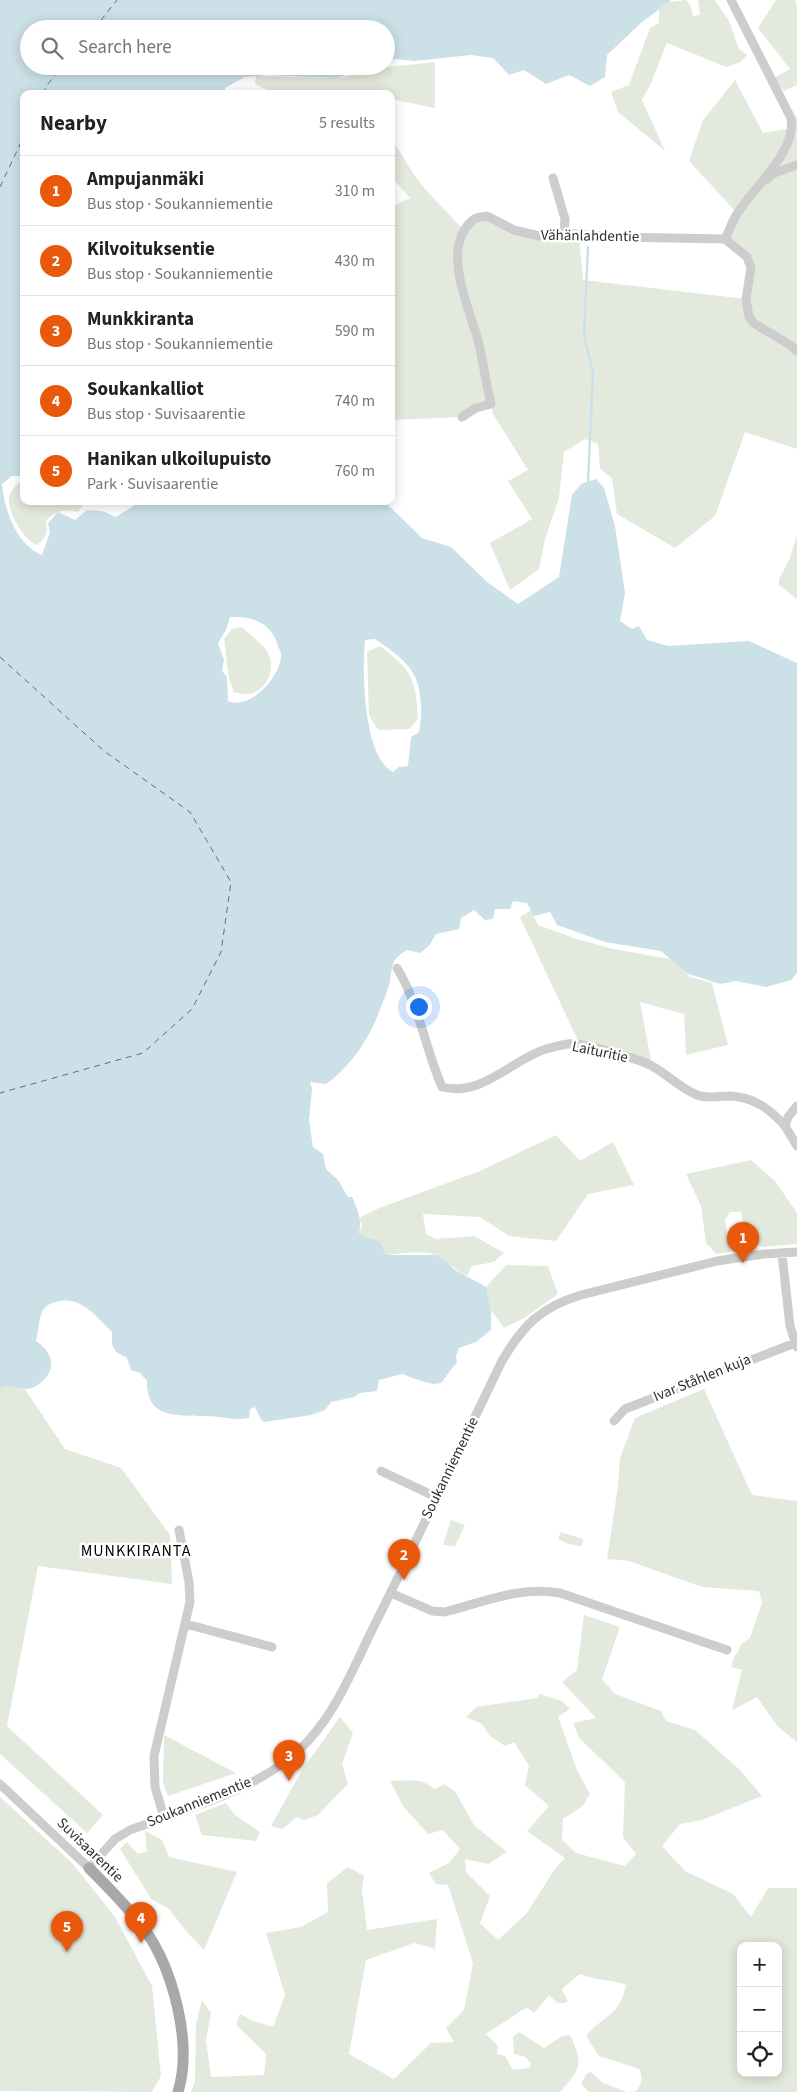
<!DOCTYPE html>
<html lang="en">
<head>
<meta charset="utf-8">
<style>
	:root { --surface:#fff; --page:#f2f2f2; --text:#222; --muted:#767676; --line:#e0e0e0; --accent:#ea580c }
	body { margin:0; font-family:"Source Sans 3",sans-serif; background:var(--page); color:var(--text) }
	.controls { position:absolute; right:15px; bottom:15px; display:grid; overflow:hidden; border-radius:10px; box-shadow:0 2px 12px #0003 }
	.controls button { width:45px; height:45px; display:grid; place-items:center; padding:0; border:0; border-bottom:1px solid var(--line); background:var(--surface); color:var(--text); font:25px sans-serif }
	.you { position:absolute; left:418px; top:1006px; width:18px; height:18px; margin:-12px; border:4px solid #fff; border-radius:50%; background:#1a73e8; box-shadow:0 0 0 8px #1a73e833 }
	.badge { display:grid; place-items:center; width:32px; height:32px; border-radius:50%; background:var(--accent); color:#fff; font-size:16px; font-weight:700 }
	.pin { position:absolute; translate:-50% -41px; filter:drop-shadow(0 1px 2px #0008) }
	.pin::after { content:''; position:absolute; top:26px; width:18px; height:15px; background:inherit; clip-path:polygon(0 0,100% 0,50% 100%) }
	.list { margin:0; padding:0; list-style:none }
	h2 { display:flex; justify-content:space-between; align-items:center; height:65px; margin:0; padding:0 20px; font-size:21px }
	h2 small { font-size:16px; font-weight:400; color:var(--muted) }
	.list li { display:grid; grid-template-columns:32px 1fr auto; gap:15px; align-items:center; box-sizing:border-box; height:70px; padding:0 20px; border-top:1px solid var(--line) }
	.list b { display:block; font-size:19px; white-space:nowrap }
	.list p { margin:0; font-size:16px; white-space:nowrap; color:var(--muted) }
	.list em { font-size:16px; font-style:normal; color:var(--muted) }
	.icon { flex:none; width:28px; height:28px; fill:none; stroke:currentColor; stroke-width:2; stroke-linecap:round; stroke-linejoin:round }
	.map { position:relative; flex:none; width:797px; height:2092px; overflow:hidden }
	.search { position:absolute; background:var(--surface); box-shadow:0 2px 12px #0003; left:20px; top:20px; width:375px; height:55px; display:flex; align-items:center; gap:12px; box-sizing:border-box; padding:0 18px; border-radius:28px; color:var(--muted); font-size:19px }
	.panel { position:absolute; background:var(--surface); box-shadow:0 2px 12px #0003; left:20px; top:90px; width:375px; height:415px; border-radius:10px }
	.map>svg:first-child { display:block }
</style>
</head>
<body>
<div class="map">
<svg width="797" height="2092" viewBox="0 0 797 2092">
	<rect width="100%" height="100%" fill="#fff"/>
	<path fill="#e4e9dd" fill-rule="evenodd" d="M686,0L691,7L693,16L700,15L698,0H715L729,21L739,49L747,55L741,62L726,67L667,43L651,83L642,100L665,151L618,112L611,92L629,85L650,28L659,23V9L668,2Z
		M776,0H795L797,4V85L784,91L774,78L790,69L758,28Z
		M435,62V108L391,99V94H276L255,84L256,76L338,78L388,67Z
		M735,80L763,133L792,128L797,115V449L745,432L715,516L675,548L617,514L612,478L600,469L598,444L585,439L564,452L559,498L545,539L539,569L510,590L490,543L532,519L508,481L528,470L493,414L491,405L462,417L391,420V221L395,219L392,207L410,198L391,177V139C403,154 410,171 422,185C435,201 451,215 464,231L473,219L487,216L514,230L579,235L583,280L746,299L751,268L725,239L737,213L689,161L703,120Z
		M24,481V501H81L82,506L78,512C63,509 56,510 46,521C48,532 46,539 37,545C24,541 7,511 9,498C10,491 15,487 20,482Z
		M797,535V599L779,585V579L790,558Z
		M242,627C249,634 264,645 268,653C276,669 267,690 250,694C245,695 239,693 234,692C226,676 227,656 224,638L232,629Z
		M380,646C412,670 416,679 418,719L409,729L378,730L369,715L367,652Z
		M531,910L538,925L577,939L613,949L670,959L690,977L712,983L728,1045L686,1055L684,1014L640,1002L652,1066L580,1045L520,917Z
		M556,1135L580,1161L613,1142L634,1185L588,1194L556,1241L509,1236L480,1217L423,1214L426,1234L436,1239L474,1236L504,1253L494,1262L472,1266L467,1276C456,1271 448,1261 438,1256C424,1249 401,1254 386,1255L371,1238L364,1237L359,1234L362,1225L359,1218L379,1208L480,1171Z
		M751,1160L775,1181L797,1213V1244L763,1247L746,1238L741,1212H730L725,1221L730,1252L716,1254L706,1243L701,1206L686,1174Z
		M506,1265L548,1266L558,1294L524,1318L504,1328L491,1310L486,1287Z
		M5,1386H16L25,1389L65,1449L121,1468L170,1535L172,1584L38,1566L7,1726L103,1815L87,1833L0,1754V1389Z
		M704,1389L752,1495L797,1501V1742L778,1727L757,1697L732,1710L742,1670L731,1667L734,1657L739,1650L740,1645L750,1638L762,1603L759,1591L702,1587L629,1561L607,1559L618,1486L620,1458L635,1418Z
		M451,1520L465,1525L455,1546L443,1545Z
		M561,1532L583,1539L582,1546L568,1544L558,1539Z
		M584,1615L620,1627L602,1679L615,1694L661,1711L666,1721L695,1730L740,1770L762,1796L702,1820L680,1824L662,1846L685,1871L733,1894L751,1917L768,1888H797V2092H629L636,2091C642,2083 643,2078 639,2069L599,2056L586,2036C605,2013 618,2019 626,1985C611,1979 596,1981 580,1974L564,1987L562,1990L568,2001L565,2003H557L549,1995L534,2013L528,2008L524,2009L486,2034L498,2046L497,2054L505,2056L513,2070L529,2068L531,2064L526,2057L514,2054L513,2037L519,2032L544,2048L562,2036L570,2035C584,2065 581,2068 560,2092H191L195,2081L196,2024L202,2000L211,2013L206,2040L211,2077L264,2075L266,2054L236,2025L240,2014L253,2021L273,2027L285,1995L266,1933L301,1927L328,1912L327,1883L348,1867L364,1876L362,1890L367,1930L437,1919L435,1949L414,1943L366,1960L349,2054L394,2079L431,2043L454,2042L446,2028L464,2010L473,1963L448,1885L436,1884L429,1873L449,1863L460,1849L443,1830L428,1834L403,1806L390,1781C410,1781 419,1777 435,1789L445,1784L456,1793L474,1825L507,1852L488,1864L465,1859L466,1872L490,1896L480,1923L498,1940L526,1914L555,1869L565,1858L527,1831L549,1806L525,1785L529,1766L514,1742L505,1746L490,1736L482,1724L466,1717L476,1707L537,1698L539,1694L562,1701L570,1709L558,1717L577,1770L590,1794L583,1806L563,1819L562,1840L576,1853L625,1866L636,1854L623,1837L625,1782L579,1738L573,1723L596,1718L562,1682L577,1670ZM741,1946H778V2073H741Z
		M340,1717L353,1733L342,1764L348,1784L318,1815L304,1820L297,1817L282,1829L271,1826L302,1770Z
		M164,1735L236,1773L168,1796L163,1783Z
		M0,1797L72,1863L115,1917L152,1986L161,2076L152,2092L0,2091Z
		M226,1803L235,1815L260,1832L256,1841L202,1835L195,1815Z
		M145,1831L162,1840L169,1857L237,1872L204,1950L187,1932L168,1908L152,1900L120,1849L127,1842L138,1854L147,1851Z
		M591,2072L603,2083L627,2092H589L581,2084L587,2073Z"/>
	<path fill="#cbe0e7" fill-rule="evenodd" d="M0,0H671L641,23L607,55L605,77L590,86L569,75L546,84L524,70L509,75L493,58L471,55L414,61L386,58V29H29V66H364L338,78L268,75L245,77L225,88V94H24V476H12L2,484C4,510 17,545 42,555L50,532L48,523L58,512L75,520L87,510L102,511L116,517L135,505V501H378L388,505L422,538L451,547L487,582L518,604L559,577L572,495L581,484L596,479L604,488L615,526L625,593L620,621L632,629L639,626L647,640L668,646L749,641L797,663V973L791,980L766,987L736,981L720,984L686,973L661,951L605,942L557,925L550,912L534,916L527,903L513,901L510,909H495L493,919L485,920L474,910L461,918L459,929L436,934L429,946L420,953L407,950C390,960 393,965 390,981C389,988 376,1021 372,1028C362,1049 345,1071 326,1084L310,1082L312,1089L309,1120L313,1147L323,1154L326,1169L338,1180L348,1197H352C358,1210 362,1221 359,1234L380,1242L386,1255H436L445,1260L455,1270L486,1287L491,1310V1330L476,1342L459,1348L456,1356L457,1362L441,1383L434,1384L421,1381L402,1374L379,1380L377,1391L360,1393L354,1397L331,1402L325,1410L311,1415L264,1422L260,1418L255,1407L250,1409L249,1418C234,1421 221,1416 206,1416C179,1415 146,1420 147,1381L140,1373L131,1370L127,1358L116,1352L112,1344V1332C98,1318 82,1297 60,1301C54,1302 47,1304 43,1310C38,1319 39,1331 36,1341C57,1355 56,1375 34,1387C22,1393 12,1381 0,1389ZM230,617C252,616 271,622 278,646C279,649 282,653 281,657C279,678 250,710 228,701L227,677L222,671L224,660L218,643L226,630ZM375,639C388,648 402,657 411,670C422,684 423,715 419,732L411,737L408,766L399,767L393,772C363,757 362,670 365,640Z"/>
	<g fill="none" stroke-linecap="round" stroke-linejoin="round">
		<path stroke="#cbe0e7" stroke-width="2.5" d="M588,247L584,336L593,372L588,482"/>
		<path stroke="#46778b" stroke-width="1" stroke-dasharray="6 5" stroke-linecap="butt" d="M94,29L117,0
			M43,94L47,85L63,66
			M0,187L24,136
			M0,657L104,751L190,812L231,882L221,952L192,1009L143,1053L0,1093"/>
		<path stroke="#cdcdcd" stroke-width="9" d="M553,178L565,219L564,233
			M766,180L774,173L797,165
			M725,239C729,231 732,222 737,214C753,187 797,152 791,118L731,0
			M462,417L476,408L491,404C486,383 483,361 478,340C469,308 440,247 473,220C476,217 483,217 487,216L514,230L539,236L564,233L616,237L725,239L747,257L751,268L746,299L749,317L755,324L792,346L797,351
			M397,968C419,1004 425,1048 442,1087C483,1097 511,1060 546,1049C553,1047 561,1045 568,1044C582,1042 639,1059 652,1066C668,1075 680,1088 697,1095C708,1099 719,1096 730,1096C754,1097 770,1109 785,1126
			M797,1106L788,1117L785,1126L797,1146
			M782,1254L790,1326L797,1347
			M614,1421L625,1409L795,1343
			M381,1471L436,1497
			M391,1593L432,1611L445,1612C484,1602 519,1586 560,1593L727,1650
			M186,1624L272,1647
			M0,1784L89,1868L115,1839L130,1830C185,1810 253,1791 297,1752C336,1717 354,1665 377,1620C420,1534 460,1447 502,1361C523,1325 541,1307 581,1295L717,1261L764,1254L797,1252
			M164,1817L155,1787L154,1756L190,1602L189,1582L179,1530"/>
		<path stroke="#a8a8a8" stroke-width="11" d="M89,1868C108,1887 127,1906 143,1927C173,1968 193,2043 178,2092"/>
	</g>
	<g text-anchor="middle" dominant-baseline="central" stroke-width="5" stroke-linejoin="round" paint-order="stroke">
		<g font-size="15" fill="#303030" stroke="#fff">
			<text transform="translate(590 236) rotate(1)">Vähänlahdentie</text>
			<text transform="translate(600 1052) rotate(12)">Laituritie</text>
			<text transform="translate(702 1378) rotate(-22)">Ivar Ståhlen kuja</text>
			<text transform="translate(450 1468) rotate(-64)">Soukanniementie</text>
			<text transform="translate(199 1802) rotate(-22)">Soukanniementie</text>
			<text transform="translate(90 1850) rotate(44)">Suvisaarentie</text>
		</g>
		<g font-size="16" letter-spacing="1" fill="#000" stroke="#fff">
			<text x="136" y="1551">MUNKKIRANTA</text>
		</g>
	</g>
</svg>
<div class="controls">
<button>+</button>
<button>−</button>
<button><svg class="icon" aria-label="locate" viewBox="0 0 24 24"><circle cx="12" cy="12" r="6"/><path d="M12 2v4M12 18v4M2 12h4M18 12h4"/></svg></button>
</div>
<div class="you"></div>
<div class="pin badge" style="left:743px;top:1263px">1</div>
<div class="pin badge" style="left:404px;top:1580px">2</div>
<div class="pin badge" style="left:289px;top:1781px">3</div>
<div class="pin badge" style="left:141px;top:1943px">4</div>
<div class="pin badge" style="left:67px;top:1952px">5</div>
<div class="search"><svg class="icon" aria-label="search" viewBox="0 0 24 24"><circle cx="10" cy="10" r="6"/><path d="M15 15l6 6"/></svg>Search here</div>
<section class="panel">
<h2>Nearby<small>5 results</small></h2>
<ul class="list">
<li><span class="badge">1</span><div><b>Ampujanmäki</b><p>Bus stop · Soukanniementie</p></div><em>310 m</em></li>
<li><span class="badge">2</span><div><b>Kilvoituksentie</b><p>Bus stop · Soukanniementie</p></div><em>430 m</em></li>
<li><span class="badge">3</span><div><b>Munkkiranta</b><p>Bus stop · Soukanniementie</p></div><em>590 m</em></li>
<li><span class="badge">4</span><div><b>Soukankalliot</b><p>Bus stop · Suvisaarentie</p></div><em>740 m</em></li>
<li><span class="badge">5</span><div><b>Hanikan ulkoilupuisto</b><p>Park · Suvisaarentie</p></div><em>760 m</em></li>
</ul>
</section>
</div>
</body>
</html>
